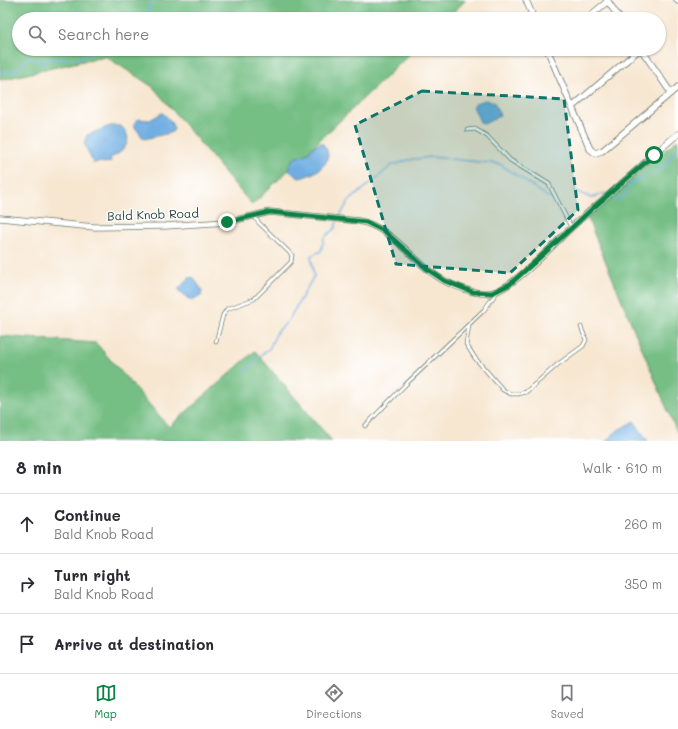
<!DOCTYPE html>
<html lang="en">
<head>
<meta charset="utf-8">
<style>
	:root { --surface:#fff; --page:#f2f2f3; --text:#2b2b33; --muted:#7c7c81; --line:#e1e1e2; --accent:#0b8043 }
	body { margin:0; font-family:Mali,sans-serif; background:var(--page); color:var(--text) }
	.stop { position:absolute; width:12px; height:12px; margin:-9px; border:3px solid #0b8043; border-radius:50%; background:#fff }
	.stop.end { background:#0b8043; border-color:#fff; box-shadow:0 1px 4px #0008 }
	.list { margin:0; padding:0; list-style:none }
	h2 { display:flex; justify-content:space-between; align-items:center; height:52px; margin:0; padding:0 16px; font-size:17px }
	h2 small { font-size:13px; font-weight:400; color:var(--muted) }
	.list li { display:grid; grid-template-columns:26px 1fr auto; gap:12px; align-items:center; box-sizing:border-box; height:60px; padding:0 16px; border-top:1px solid var(--line) }
	.list b { display:block; font-size:15px; white-space:nowrap }
	.list p { margin:0; font-size:13px; white-space:nowrap; color:var(--muted) }
	.list em { font-size:13px; font-style:normal; color:var(--muted) }
	.icon { flex:none; width:22px; height:22px; fill:none; stroke:currentColor; stroke-width:2; stroke-linecap:round; stroke-linejoin:round }
	.map { position:relative; flex:none; width:678px; height:441px; overflow:hidden }
	.search { position:absolute; background:var(--surface); box-shadow:0 1px 3px #0004; left:12px; right:12px; top:12px; height:44px; display:flex; align-items:center; gap:10px; box-sizing:border-box; padding:0 14px; border-radius:22px; color:var(--muted); font-size:15px }
	.sheet { height:232px; background:var(--surface) }
	nav { display:flex; justify-content:space-around; align-items:center; box-sizing:border-box; height:56px; border-top:1px solid var(--line); background:var(--surface); font-size:11px; color:var(--muted) }
	nav a { display:grid; justify-items:center; gap:2px }
	nav .on { color:var(--accent) }
	.map>svg:first-child { display:block }
</style>
</head>
<body>
<div class="map">
<svg width="678" height="441" viewBox="0 0 678 441">
	<rect width="100%" height="100%" fill="#fff"/>
	<filter id="ink" filterUnits="userSpaceOnUse"><feTurbulence type="fractalNoise" baseFrequency=".025" numOctaves="2"/><feDisplacementMap in="SourceGraphic" scale="8" xChannelSelector="R" yChannelSelector="G"/><feConvolveMatrix kernelMatrix="1 2 1 2 8 2 1 2 1" color-interpolation-filters="sRGB"/></filter>
	<filter id="wash" filterUnits="userSpaceOnUse"><feTurbulence type="fractalNoise" baseFrequency=".012" numOctaves="4" result="noise"/><feDisplacementMap in="SourceGraphic" scale="16" xChannelSelector="R" yChannelSelector="G"/><feGaussianBlur stdDeviation="0.9" result="paint"/><feColorMatrix in="noise" values="0 0 0 0 0 0 0 0 0 0 0 0 0 0 0 0 0 1.4 0 .05"/><feComposite in="paint" operator="in"/></filter>
	<g filter="url(#wash)">
		<rect width="100%" height="100%" fill="#f7e7d1"/>
		<path fill="#75be84" stroke="#4a7e5c" d="M0,0H466L446,19H19V49H415L252,205L153,87L105,56L0,80Z
			M678,139V435L587,217Z
			M0,336L96,343L169,427L255,351L332,441H0Z"/>
		<path fill="#6faee2" stroke="#47768b" d="M485,100L494,102L500,116L484,124L480,122L473,106L476,103Z
			M162,113C168,116 173,124 174,130L170,133L144,139L134,126V123L138,119L150,120Z
			M110,126H121C135,139 125,152 110,158L111,162C104,164 99,161 93,163L84,143L87,135Z
			M322,143C339,161 315,175 299,178L288,170L293,159L306,154L316,145Z
			M193,277L202,290L201,296L191,301L179,291V288L189,278Z
			M634,421L648,441H606L618,430Z"/>
		<g fill="none" stroke-linecap="round" stroke-linejoin="round">
			<path stroke="#6faee2" stroke-width="1.5" d="M139,19L143,16L149,17L150,15L148,11L149,6L155,0
				M0,71C17,73 18,71 27,58L42,63C58,53 63,62 79,58C85,57 91,52 96,49
				M574,190L591,198L605,193
				M611,197L621,200L631,184L664,167L678,146
				M339,218L348,202L391,166L408,160L431,157L500,164L548,197L553,198
				M245,372L253,366L257,358L269,349L277,332L288,321L314,276L311,256L321,251L324,238L335,228L337,222"/>
		</g>
	</g>
	<g filter="url(#ink)">
		<g fill="none" stroke-linecap="round" stroke-linejoin="round">
			<defs>
				<path id="service" d="M467,130L475,129L487,136L510,160L549,184L571,227
					M469,325L466,344L475,358L503,390L511,394H518L526,392L557,365L583,346L586,340L581,327
					M216,342L223,315L227,309L254,299L291,262L292,255L259,223L256,219V214
					M365,426L406,384L484,310L497,292"/>
				<path id="minor" d="M526,0L534,19
					M607,0L620,19
					M677,0L678,1
					M586,19L608,1
					M547,49L590,149L595,153L602,151L678,87
					M641,49L671,93
					M572,107L640,49
					M0,218L94,227L165,226L227,222L270,212L359,221C398,229 417,271 453,285C466,290 484,297 497,291C520,281 552,246 571,228C587,213 604,199 621,184C640,168 658,150 678,134"/>
			</defs>
			<use href="#service" stroke="#6b786b" stroke-width="4.5"/>
			<use href="#minor" stroke="#6b786b" stroke-width="7"/>
			<use href="#service" stroke="#fff" stroke-width="3"/>
			<use href="#minor" stroke="#fff" stroke-width="5.5"/>
		</g>
	</g>
	<g fill="none" stroke-linecap="round" stroke-linejoin="round" filter="url(#ink)">
		<path stroke="#0b8043" stroke-width="5" d="M227,222L270,212L366,222L384,231L427,269L445,281L473,292L492,293L510,284L537,260L593,208L654,155"/>
	</g>
	<path fill="#0f766e" fill-opacity="0.2" stroke="#0f766e" stroke-width="3" stroke-dasharray="8 5" stroke-linejoin="round" d="M422,91L564,99L578,210L510,273L396,264L355,125Z"/>
	<g text-anchor="middle" dominant-baseline="central" stroke-width="3" stroke-linejoin="round" paint-order="stroke">
		<g font-size="12" fill="#1f3d34" stroke="#fff">
			<text transform="translate(153 214) rotate(-2)">Bald Knob Road</text>
		</g>
	</g>
</svg>
<div class="stop" style="left:654px;top:155px"></div>
<div class="stop end" style="left:227px;top:222px"></div>
<div class="search"><svg class="icon" aria-label="search" viewBox="0 0 24 24"><circle cx="10" cy="10" r="6"/><path d="M15 15l6 6"/></svg>Search here</div>
</div>
<section class="sheet">
<h2>8 min<small>Walk · 610 m</small></h2>
<ul class="list">
<li><svg class="icon" aria-label="ahead" viewBox="0 0 24 24"><path d="M12 20V5M6 11l6-6 6 6"/></svg><div><b>Continue</b><p>Bald Knob Road</p></div><em>260 m</em></li>
<li><svg class="icon" aria-label="right" viewBox="0 0 24 24"><path d="M7 20v-9h11M14 6l5 5-5 5"/></svg><div><b>Turn right</b><p>Bald Knob Road</p></div><em>350 m</em></li>
<li><svg class="icon" aria-label="arrive" viewBox="0 0 24 24"><path d="M6 21V4h12l-3 4 3 4H6"/></svg><div><b>Arrive at destination</b></div></li>
</ul>
</section>
<nav>
<a class="on"><svg class="icon" aria-label="map" viewBox="0 0 24 24"><path d="M3 6l6-2 6 2 6-2v14l-6 2-6-2-6 2zM9 4v14M15 6v14"/></svg>Map</a>
<a><svg class="icon" aria-label="directions" viewBox="0 0 24 24"><path d="M12 3l9 9-9 9-9-9zM9 14v-3h6M13 9l2 2-2 2"/></svg>Directions</a>
<a><svg class="icon" aria-label="saved" viewBox="0 0 24 24"><path d="M7 4h10v16l-5-4-5 4z"/></svg>Saved</a>
</nav>
</body>
</html>
